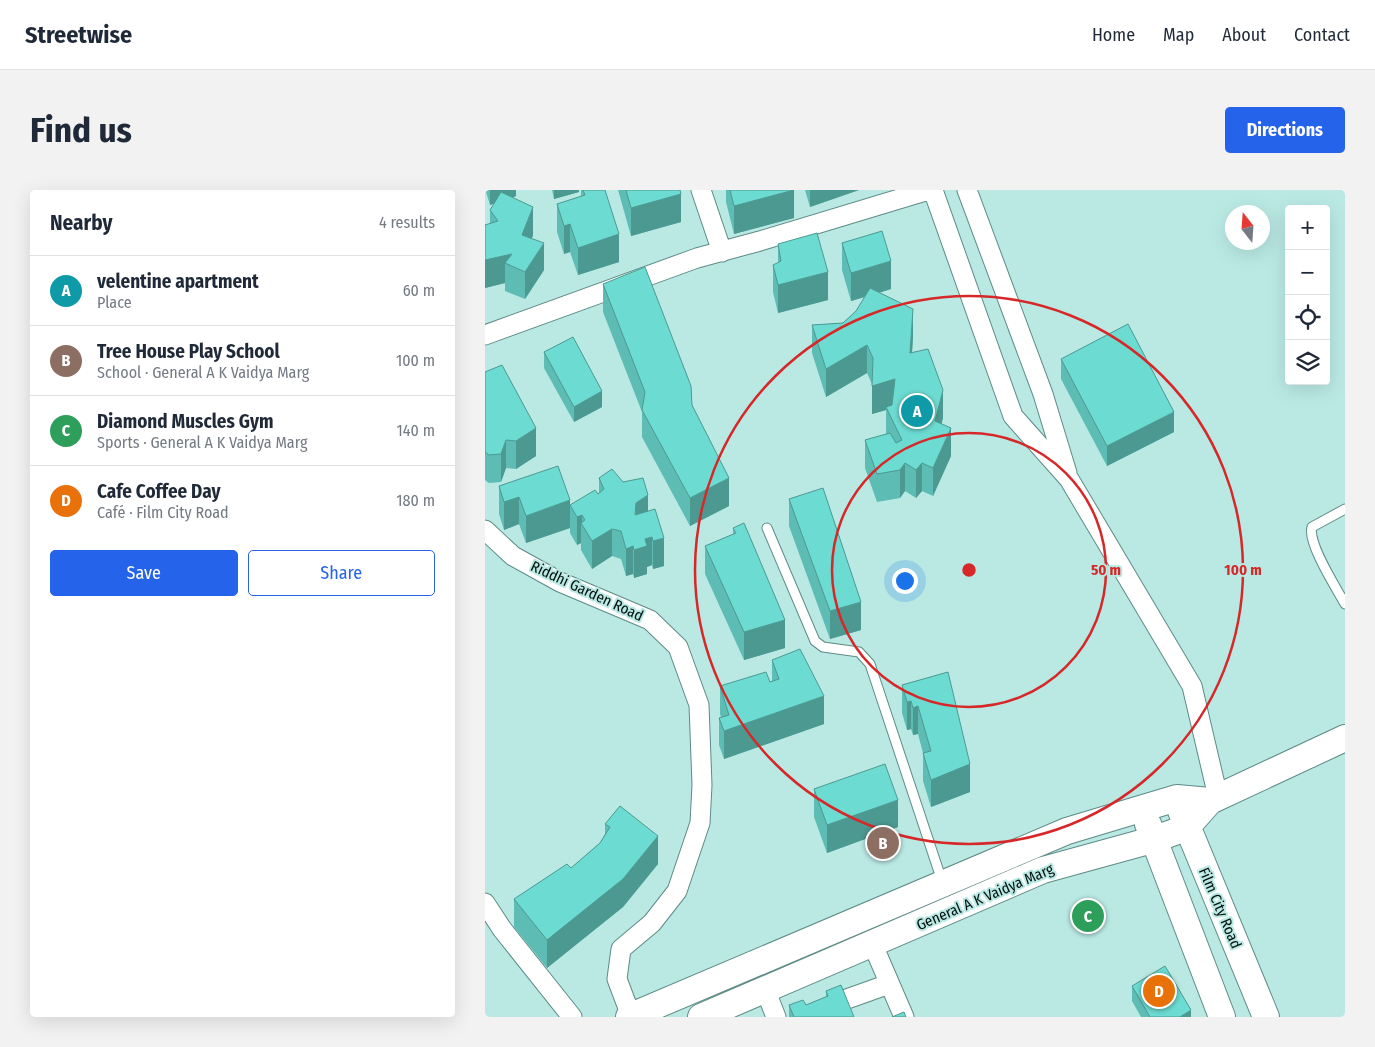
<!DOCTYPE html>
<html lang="en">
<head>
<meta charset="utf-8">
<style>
	:root { --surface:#fff; --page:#f2f2f3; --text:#1f2937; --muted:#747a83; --line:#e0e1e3; --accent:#2563eb }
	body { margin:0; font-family:"Fira Sans Condensed",sans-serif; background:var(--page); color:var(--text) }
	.controls { position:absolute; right:15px; top:15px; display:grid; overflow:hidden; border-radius:5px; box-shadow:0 5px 20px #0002 }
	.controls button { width:45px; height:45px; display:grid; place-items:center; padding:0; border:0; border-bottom:1px solid var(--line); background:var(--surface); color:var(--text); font:25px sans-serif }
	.compass { position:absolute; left:740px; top:15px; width:45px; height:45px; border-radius:50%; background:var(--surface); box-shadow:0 5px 20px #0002; rotate:343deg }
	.you { position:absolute; left:419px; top:390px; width:18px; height:18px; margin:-12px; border:4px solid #fff; border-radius:50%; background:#1a73e8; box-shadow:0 0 0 8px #1a73e833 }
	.badge { display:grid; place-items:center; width:32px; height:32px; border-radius:50%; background:var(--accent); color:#fff; font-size:16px; font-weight:700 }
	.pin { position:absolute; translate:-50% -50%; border:2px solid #fff; box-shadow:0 1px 5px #0006 }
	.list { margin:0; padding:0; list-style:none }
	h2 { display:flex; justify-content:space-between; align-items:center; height:65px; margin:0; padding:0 20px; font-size:21px }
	h2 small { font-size:16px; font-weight:400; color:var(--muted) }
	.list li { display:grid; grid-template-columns:32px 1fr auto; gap:15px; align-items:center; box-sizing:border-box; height:70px; padding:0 20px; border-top:1px solid var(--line) }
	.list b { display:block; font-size:19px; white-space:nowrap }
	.list p { margin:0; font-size:16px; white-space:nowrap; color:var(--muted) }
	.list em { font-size:16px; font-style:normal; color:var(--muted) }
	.actions { display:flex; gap:10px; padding:15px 20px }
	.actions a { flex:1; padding:11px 0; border:1px solid var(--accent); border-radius:5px; text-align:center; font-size:18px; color:var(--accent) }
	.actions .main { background:var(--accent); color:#fff }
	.icon { flex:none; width:28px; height:28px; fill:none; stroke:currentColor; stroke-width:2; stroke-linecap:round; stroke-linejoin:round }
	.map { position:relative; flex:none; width:860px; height:827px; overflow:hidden; border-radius:5px }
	header { display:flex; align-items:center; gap:30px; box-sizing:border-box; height:70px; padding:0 25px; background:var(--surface); border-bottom:1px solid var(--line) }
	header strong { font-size:24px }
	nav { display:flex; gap:28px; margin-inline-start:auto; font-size:18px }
	.intro { display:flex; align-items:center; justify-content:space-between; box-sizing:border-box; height:120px; padding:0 30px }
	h1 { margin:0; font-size:35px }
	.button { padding:12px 22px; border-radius:5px; background:var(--accent); color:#fff; font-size:18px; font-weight:700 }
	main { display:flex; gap:30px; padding:0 30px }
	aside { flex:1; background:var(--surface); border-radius:5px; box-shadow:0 5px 20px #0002 }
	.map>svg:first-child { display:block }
</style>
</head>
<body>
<header>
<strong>Streetwise</strong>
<nav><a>Home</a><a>Map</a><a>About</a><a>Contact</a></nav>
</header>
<div class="intro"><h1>Find us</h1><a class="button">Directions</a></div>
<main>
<aside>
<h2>Nearby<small>4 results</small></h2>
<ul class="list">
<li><span class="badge" style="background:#0f9aa8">A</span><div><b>velentine apartment</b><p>Place</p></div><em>60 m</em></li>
<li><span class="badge" style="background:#8d6e63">B</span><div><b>Tree House Play School</b><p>School · General A K Vaidya Marg</p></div><em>100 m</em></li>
<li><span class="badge" style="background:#2e9e5b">C</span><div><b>Diamond Muscles Gym</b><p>Sports · General A K Vaidya Marg</p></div><em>140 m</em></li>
<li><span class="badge" style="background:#e8710a">D</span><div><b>Cafe Coffee Day</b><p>Café · Film City Road</p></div><em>180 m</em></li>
</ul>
<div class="actions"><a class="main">Save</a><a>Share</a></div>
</aside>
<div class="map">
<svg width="860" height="827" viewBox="0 0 860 827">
	<rect width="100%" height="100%" fill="#bae9e4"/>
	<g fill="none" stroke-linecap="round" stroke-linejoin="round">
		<defs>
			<path id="lane" d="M860,319L827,337C822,353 852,399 860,414
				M282,338L330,451L338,457L374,462L385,474L457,691"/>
			<path id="street" d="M216,0L237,62
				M448,0L528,226L584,289L707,496L733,607
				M482,0L558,204L582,283
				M0,145L212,68L275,51L444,0
				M0,340L28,366L75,392L165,430L193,457L214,515L217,595L215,633L192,701L167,733L136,759L132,789L146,826
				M0,713L17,739L87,827
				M388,755L419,827
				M280,799L291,827
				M359,810L404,794"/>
			<path id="secondary" d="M696,621L781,827
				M663,634L737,827
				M144,827L582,641L692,608L725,611
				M216,827L558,680L667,650L701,638L725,611L860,548"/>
		</defs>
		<use href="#lane" stroke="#5e8b86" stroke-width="11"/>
		<use href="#street" stroke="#5e8b86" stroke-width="21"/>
		<use href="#secondary" stroke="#5e8b86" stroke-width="28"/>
		<use href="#lane" stroke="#fff" stroke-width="9"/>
		<use href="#street" stroke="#fff" stroke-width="19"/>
		<use href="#secondary" stroke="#fff" stroke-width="26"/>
	</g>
	<path fill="#5dbcb4" d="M0,0H31V6L27,8L48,45L47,48L59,80L40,109L20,101V93L0,98V35L5,34V20L10,13L5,15L1,2L0,3Z
		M67,0H94V2L69,9Z
		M96,0H120L134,72L93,85L85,62L79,64L72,42V14L96,6Z
		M133,0H195L196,32L146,46Z
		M241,0H309V28L249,44L241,12Z
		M320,0H374L325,17Z
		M357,53L406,99L394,103L428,147L427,163L458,228L456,234L466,266L448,306L437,301L431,308L420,301L415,308L392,312L380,278V250L401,244V220L387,224V194L382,183L341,207L327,163V135L358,133L371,121L380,107L366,111L357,80Z
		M293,54L343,110L293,123L288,102V75L293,73Z
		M118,94L207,215L244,316L205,336L157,247V222L118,122Z
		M59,162L117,217L89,232L59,178Z
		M576,169L689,242L622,276L576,189Z
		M0,182L51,266L31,279L21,278L16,292L4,293L0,290Z
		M114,288L138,292L163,321L179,376L168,379L167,375L162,377V384L149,388L148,384L141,386L136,369L127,366L107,379L96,360V353L92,355L85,343V338L41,353L34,334L19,340L14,324V296L85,315L114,304Z
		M304,309L376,440L345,449L304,336Z
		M248,338L300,458L259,470L220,384V356L248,344Z
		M287,470L339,534L239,569L234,555V528L236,527L235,524V496L287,491Z
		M463,482L485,602L446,617L438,591V563L433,544L428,545L426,539L422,540L417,523V495Z
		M329,599L413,637L342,663L329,627Z
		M135,616L173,674L138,717L62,778L29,737V709L86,678L115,653L120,644V634Z
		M647,796L706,827H656L647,811Z
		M341,801L369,827H304V815H321L341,807Z"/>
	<path fill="#4c9992" d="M5,0H31V6L5,15Z
		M69,0H94V2L69,9Z
		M309,0V28L249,44V16Z
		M325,0H374L325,17Z
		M196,4V32L146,46V18Z
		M48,17V45L37,73V45Z
		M85,34V62L79,64V36Z
		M134,44V72L93,85V58Z
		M59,53V80L40,109V82Z
		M27,64L20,73V93L0,98V70Z
		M406,71V99L366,111V83Z
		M343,82V110L293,123V95Z
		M428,119V147L425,191V163Z
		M382,155V183L341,207V179Z
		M410,189V217H401V220L387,224V196Z
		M458,200V228L450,259V231Z
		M117,201V217L89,232V217Z
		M689,222V242L622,276V256Z
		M51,238V266L31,279V251Z
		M466,238V266L448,306V278Z
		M21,250V278L16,292V264Z
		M420,273V301L415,308V280Z
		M437,273V301L431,308V280Z
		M244,288V316L205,336V308Z
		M163,305V332L151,340V313Z
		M34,307V334L19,340V312Z
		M85,310V338L41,353V326Z
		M97,325V334L96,333V353L92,355V327Z
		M127,339V366L107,379V351Z
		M167,347V375L162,377V384L149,388V360L160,349Z
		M179,348V376L168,379V351Z
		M148,356V384L141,386V359Z
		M376,412V440L345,449V421Z
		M300,430V458L259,470V442Z
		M339,506V534L239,569V541Z
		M426,511V539L422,540V512Z
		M433,516V544L428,545V518Z
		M485,574V602L446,617V590Z
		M413,610V637L342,663V635Z
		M173,646V674L138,717L62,778V750Z
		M706,820V827H695Z"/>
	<path fill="#6cdbd1" stroke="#4c9992" d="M98,0H120L134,44L93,58L85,34L79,36L72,14L100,5Z
		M141,0H195L196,4L146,18Z
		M245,0H309L249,16Z
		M16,2L48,17L37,45L59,53L40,82L20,73L27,64L0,70V35L13,31L5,20Z
		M397,41L406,71L366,83L357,53Z
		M332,43L343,82L293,95L288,75L296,71L293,54Z
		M160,77L206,196L207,215L244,288L205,308L157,220L160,202L118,94Z
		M385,98L428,119L425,163L443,159L458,200L450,231L466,238L448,278L437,273L431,280L420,273L415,280L392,284L380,250L405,243L411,253L417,250L401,217L407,215L410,189L387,196L388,168L382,155L341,179L327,135L358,133L371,121Z
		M643,134L689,222L622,256L576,169Z
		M88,147L117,201L89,217L59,162Z
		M17,175L51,238L31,251L21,250L16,264L4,265L0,262V182Z
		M73,276L85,310L41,326L34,307L19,312L14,296Z
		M127,279L138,292L158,288L163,305L151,313L150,325L170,319L179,348L168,351L167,347L160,349L162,356L149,360L148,356L141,359L136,341L127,339L107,351L96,333L100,330L97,325L92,327L85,315L110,300L113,304L119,299L114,288Z
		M338,298L376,412L345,421L304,309Z
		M259,333L300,430L259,442L220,356L251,343L248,338Z
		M315,459L339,506L239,541L234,528L244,525L235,496L281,482L285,492L294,489L287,470Z
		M463,482L485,574L446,590L438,563L446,561L433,516L428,518L426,511L422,512L417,495Z
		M400,574L413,610L342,635L329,599Z
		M135,616L173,646L138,689L62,750L29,709L82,674L86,678L115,653L125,637L120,634Z
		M680,776L706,820L695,827H665L647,796Z
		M356,795L369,827H309L304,815L318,810L321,815L343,806L341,801Z
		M419,822L421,827H407Z"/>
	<g fill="none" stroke="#d62828" stroke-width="2.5">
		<circle cx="484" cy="380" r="137"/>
		<circle cx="484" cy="380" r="274"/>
	</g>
	<g text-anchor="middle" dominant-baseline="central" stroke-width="4" stroke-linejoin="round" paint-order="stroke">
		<g font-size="15" fill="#010f0d" stroke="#bae9e4">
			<text transform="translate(102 401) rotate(25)">Riddhi Garden Road</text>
			<text transform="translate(500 707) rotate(-23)">General A K Vaidya Marg</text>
			<text transform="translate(735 718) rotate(67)">Film City Road</text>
		</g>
	</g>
	<circle cx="484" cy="380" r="8" fill="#d62828" stroke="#bae9e4" stroke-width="2.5"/>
	<g font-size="15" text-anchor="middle" font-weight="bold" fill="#d62828" stroke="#bae9e4" stroke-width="4" stroke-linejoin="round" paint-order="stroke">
		<text x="621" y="385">50 m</text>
		<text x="758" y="385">100 m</text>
	</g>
</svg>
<div class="controls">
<button>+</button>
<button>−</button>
<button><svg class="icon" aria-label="locate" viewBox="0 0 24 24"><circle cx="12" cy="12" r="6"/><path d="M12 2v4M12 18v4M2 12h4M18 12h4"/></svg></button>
<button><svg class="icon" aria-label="layers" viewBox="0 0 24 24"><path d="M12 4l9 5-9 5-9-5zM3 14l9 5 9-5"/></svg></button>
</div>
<svg class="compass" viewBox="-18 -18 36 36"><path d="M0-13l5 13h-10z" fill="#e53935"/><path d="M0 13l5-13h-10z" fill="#747a83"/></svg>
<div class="you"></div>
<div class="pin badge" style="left:432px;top:221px;background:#0f9aa8">A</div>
<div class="pin badge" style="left:398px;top:653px;background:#8d6e63">B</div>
<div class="pin badge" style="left:603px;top:726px;background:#2e9e5b">C</div>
<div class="pin badge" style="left:674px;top:801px;background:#e8710a">D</div>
</div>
</main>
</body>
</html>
